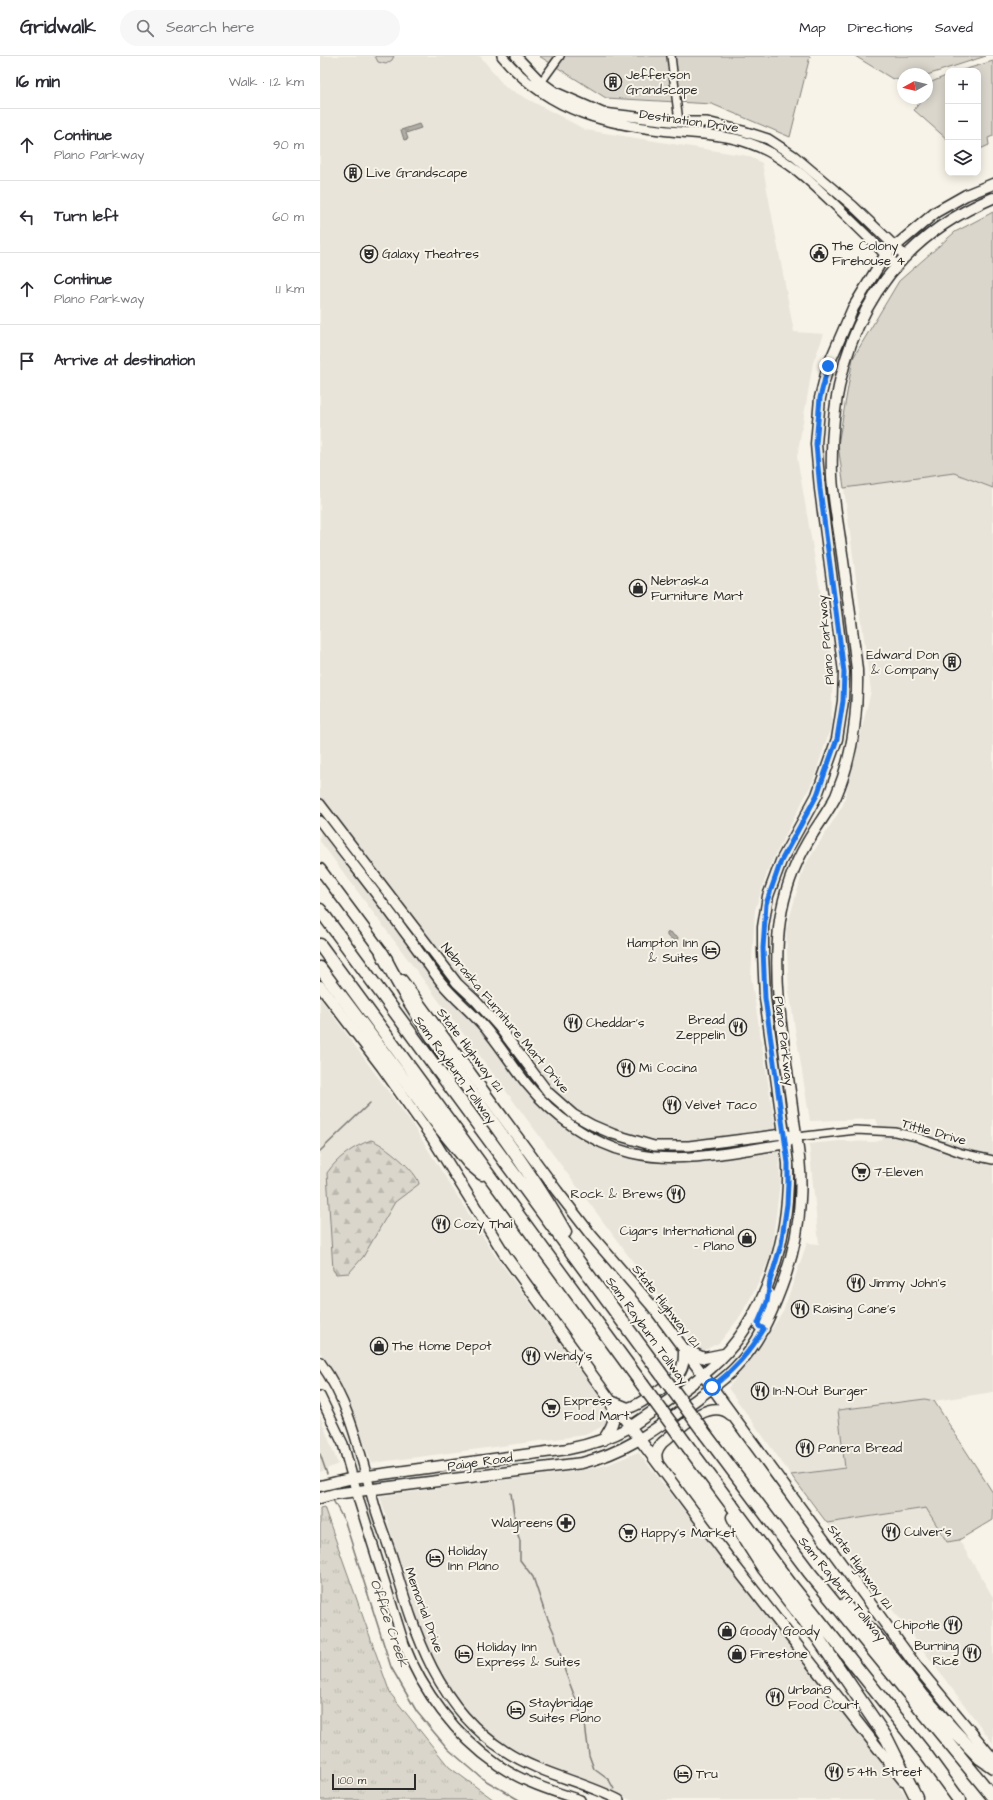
<!DOCTYPE html>
<html lang="en">
<head>
<meta charset="utf-8">
<style>
	:root { --surface:#fff; --page:#f7f7f7; --text:#2b2b33; --muted:#7c7c81; --line:#e1e1e2 }
	body { margin:0; font-family:"Architects Daughter",sans-serif; background:var(--page); color:var(--text) }
	.controls { position:absolute; right:12px; top:12px; display:grid; overflow:hidden; border-radius:8px; box-shadow:0 2px 10px #0003 }
	.controls button { width:36px; height:36px; display:grid; place-items:center; padding:0; border:0; border-bottom:1px solid var(--line); background:var(--surface); color:var(--text); font:20px sans-serif }
	.compass { position:absolute; left:577px; top:12px; width:36px; height:36px; border-radius:50%; background:var(--surface); box-shadow:0 2px 10px #0003; rotate:262deg }
	.scale { position:absolute; left:12px; bottom:10px; width:84px; box-sizing:border-box; padding-left:4px; border:2px solid #2b2b2b; border-top:0; font-size:11px; line-height:14px; white-space:nowrap; color:#2b2b2b; -webkit-text-stroke:3px #f7f3e8; paint-order:stroke }
	.stop { position:absolute; width:12px; height:12px; margin:-9px; border:3px solid #1a73e8; border-radius:50%; background:#fff }
	.stop.end { background:#1a73e8; border-color:#fff; box-shadow:0 1px 4px #0008 }
	.list { margin:0; padding:0; list-style:none }
	h2 { display:flex; justify-content:space-between; align-items:center; height:52px; margin:0; padding:0 16px; font-size:17px }
	h2 small { font-size:13px; font-weight:400; color:var(--muted) }
	.list li { display:grid; grid-template-columns:26px 1fr auto; gap:12px; align-items:center; box-sizing:border-box; height:72px; padding:0 16px; border-top:1px solid var(--line) }
	.list b { display:block; font-size:15px; white-space:nowrap }
	.list p { margin:0; font-size:13px; white-space:nowrap; color:var(--muted) }
	.list em { font-size:13px; font-style:normal; color:var(--muted) }
	.icon { flex:none; width:22px; height:22px; fill:none; stroke:currentColor; stroke-width:2; stroke-linecap:round; stroke-linejoin:round }
	.map { position:relative; flex:none; width:673px; height:1744px; overflow:hidden }
	header { display:flex; align-items:center; gap:24px; box-sizing:border-box; height:56px; padding:0 20px; background:var(--surface); border-bottom:1px solid var(--line) }
	header strong { font-size:19px }
	nav { display:flex; gap:22px; margin-inline-start:auto; font-size:14px }
	.search { width:280px; height:36px; background:var(--page); display:flex; align-items:center; gap:10px; box-sizing:border-box; padding:0 14px; border-radius:22px; color:var(--muted); font-size:15px }
	main { display:flex }
	aside { flex:1; background:var(--surface) }
	.map>svg:first-child { display:block }
</style>
</head>
<body>
<header>
<strong>Gridwalk</strong>
<div class="search"><svg class="icon" aria-label="search" viewBox="0 0 24 24"><circle cx="10" cy="10" r="6"/><path d="M15 15l6 6"/></svg>Search here</div>
<nav><a>Map</a><a>Directions</a><a>Saved</a></nav>
</header>
<main>
<aside>
<h2>16 min<small>Walk · 1.2 km</small></h2>
<ul class="list">
<li><svg class="icon" aria-label="ahead" viewBox="0 0 24 24"><path d="M12 20V5M6 11l6-6 6 6"/></svg><div><b>Continue</b><p>Plano Parkway</p></div><em>90 m</em></li>
<li><svg class="icon" aria-label="left" viewBox="0 0 24 24"><path d="M17 20v-9H6M10 6l-5 5 5 5"/></svg><div><b>Turn left</b></div><em>60 m</em></li>
<li><svg class="icon" aria-label="ahead" viewBox="0 0 24 24"><path d="M12 20V5M6 11l6-6 6 6"/></svg><div><b>Continue</b><p>Plano Parkway</p></div><em>1.1 km</em></li>
<li><svg class="icon" aria-label="arrive" viewBox="0 0 24 24"><path d="M6 21V4h12l-3 4 3 4H6"/></svg><div><b>Arrive at destination</b></div></li>
</ul>
</aside>
<div class="map">
<svg width="673" height="1744" viewBox="0 0 673 1744">
	<defs>
		<pattern id="forest-firs" width="22" height="20" patternUnits="userSpaceOnUse"><rect width="22" height="20" fill="#dad6cc"/><path d="M5 1l3.5 6h-7zM16 11l3.5 6h-7z" fill="#bbb8af"/></pattern>
		<pattern id="park-tufts" width="24" height="20" patternUnits="userSpaceOnUse"><rect width="24" height="20" fill="#dad6cc"/><path d="M3 7l-1-3M5 7V3M7 7l1-3M15 17l-1-3M17 17v-4M19 17l1-3" fill="none" stroke="#bbb8af"/></pattern>
		<pattern id="water-ripples" width="26" height="14" patternUnits="userSpaceOnUse"><rect width="26" height="14" fill="#afaca4"/><path d="M2 4q2-2 4 0t4 0M15 11q2-2 4 0t4 0" fill="none" stroke="#8f8c86"/></pattern>
	</defs>
	<rect width="100%" height="100%" fill="#f7f3e8"/>
	<filter id="ink" filterUnits="userSpaceOnUse"><feTurbulence type="fractalNoise" baseFrequency=".025" numOctaves="2"/><feDisplacementMap in="SourceGraphic" scale="8" xChannelSelector="R" yChannelSelector="G"/><feConvolveMatrix kernelMatrix="1 2 1 2 8 2 1 2 1" color-interpolation-filters="sRGB"/></filter>
	<g filter="url(#ink)">
		<path fill="#e8e4da" d="M0,0H160L185,31L266,74L428,100L442,107L474,276L504,278L493,307L477,401L513,608L511,670L493,725L449,811L435,854L431,921L459,1095L460,1126L451,1199L435,1234L419,1262L399,1287L380,1296L0,785Z
			M634,417L673,432V1336L614,1345L605,1343L518,1354L525,1412L471,1419L408,1332L444,1286L464,1253L487,1187L499,1188L489,1088L520,1085L554,1086L563,1084L556,1063L490,1065L469,935L466,874L484,811L523,749L551,635L524,432Z
			M0,942L90,1065L174,1198L289,1353L285,1369L265,1379L52,1407L24,1335L0,1296Z
			M0,1360L18,1408L0,1416Z
			M318,1396L562,1706L589,1744H311L211,1704L168,1677L141,1648L121,1619L103,1582L60,1440L257,1415L287,1409Z
			M607,1452L627,1486L639,1484L673,1541V1687L507,1467Z"/>
		<path fill="#dad6cc" stroke="#82807c" d="M55,0H74L72,4L66,8L58,6Z
			M219,0H490L470,81L392,48L286,42Z
			M535,0H666L607,19V18H583V25L571,22Z
			M673,5V80L668,82L669,89L658,94V15H640Z
			M628,19V84L594,54L601,45L599,42H607V28Z
			M673,156V432L634,417L524,432L518,389L533,302L579,225L635,176Z
			M605,1343L614,1345L673,1437L672,1464L639,1484L627,1486L606,1452L507,1467L471,1419L525,1412L518,1354Z"/>
		<path fill="url(#forest-firs)" stroke="#82807c" d="M51,1084C63,1087 98,1116 99,1128L75,1146L43,1201L29,1217L16,1218L13,1214L7,1117C18,1101 33,1091 51,1084Z"/>
		<path fill="url(#park-tufts)" stroke="#82807c" d="M4,1451L70,1637L129,1711L174,1744H0V1452Z"/>
		<path fill="url(#water-ripples)" stroke="#7a7874" d="M99,68L101,72L86,77L88,83L84,84L81,74Z
			M351,876L354,880L358,881L357,886L347,880V877Z"/>
		<g fill="none" stroke-linecap="round" stroke-linejoin="round">
			<path stroke="#7a7874" stroke-width="1.5" d="M0,1095L50,1047
				M0,1398L7,1418
				M191,1437L196,1473L200,1485V1504L213,1521L224,1554L235,1579L245,1615L265,1668L269,1699L274,1713L289,1724L294,1733
				M13,1444L25,1466L71,1611L97,1656L128,1693L163,1723L199,1744"/>
			<defs>
				<path id="minor" d="M351,0L359,66
					M219,29L240,0
					M477,1081L536,1074L575,1076L597,1081L641,1097L673,1104"/>
				<path id="tertiary" d="M182,0C229,57 290,70 360,76C383,78 406,79 429,87C462,98 489,124 514,148C535,168 556,189 577,210
					M196,0L221,26L235,36L283,57L359,66H387L423,75L448,83L474,100L533,150L585,200
					M0,748L137,927L155,944L179,971L228,1036L254,1059L272,1069L293,1078L334,1090H369L463,1078L477,1081
					M0,765C27,801 56,837 83,874C96,891 108,909 121,926C136,945 156,959 170,978C183,994 194,1012 207,1028C233,1060 270,1087 311,1097C362,1109 414,1095 465,1088L470,1085
					M0,1306C30,1347 40,1397 53,1444C58,1464 67,1484 73,1504C95,1577 116,1651 185,1695C220,1718 262,1725 299,1744
					M0,1340L23,1388L40,1448L84,1588C102,1635 136,1680 178,1709C203,1726 232,1735 260,1744"/>
				<path id="secondary" d="M0,813L67,903
					M82,924L237,1135L271,1179L332,1250L364,1293L597,1611L673,1703
					M0,930L62,1011L113,1083L185,1199L291,1345L407,1500L583,1724
					M444,1273L439,1270L438,1267L447,1246L449,1237
					M366,1294L384,1302L404,1298
					M291,1345L308,1352C318,1350 353,1326 359,1317C364,1310 364,1302 364,1293
					M283,1384C291,1372 297,1363 292,1349
					M338,1408C335,1399 336,1394 342,1387C359,1373 390,1340 411,1359
					M0,1430L33,1422L248,1393C270,1389 290,1382 310,1371C337,1352 366,1334 391,1312C448,1262 470,1180 468,1107L445,942L443,896V871L448,840L461,805L497,739L517,683L523,645L524,616L500,433L496,388L500,342L508,310L533,252L566,198L616,156L646,139L673,128
					M0,1442L14,1438L262,1407C310,1395 338,1371 377,1343C390,1333 405,1323 416,1311C438,1288 450,1261 461,1232C472,1203 479,1174 480,1143C482,1117 478,1091 474,1065C466,1002 451,927 460,864C464,837 473,811 487,787C496,771 508,756 516,740C533,700 538,657 537,614C532,570 526,527 520,483C517,462 513,441 512,420C508,297 554,192 673,142"/>
				<path id="motorway" d="M0,854L339,1315
					M0,889L322,1328
					M62,897C113,998 191,1079 245,1176
					M0,912L121,1073L149,1107L162,1118
					M386,1379L489,1516L673,1741
					M369,1392L471,1529L604,1696L639,1744
					M413,1461L421,1477L444,1513L498,1582L567,1683L596,1741
					M524,1549L555,1579L603,1640L635,1676L660,1702L673,1711"/>
			</defs>
			<use href="#minor" stroke="#2b2b2b" stroke-width="10"/>
			<use href="#tertiary" stroke="#2b2b2b" stroke-width="12"/>
			<use href="#secondary" stroke="#2b2b2b" stroke-width="13"/>
			<use href="#motorway" stroke="#2b2b2b" stroke-width="15"/>
			<use href="#minor" stroke="#f7f3e8" stroke-width="7"/>
			<use href="#tertiary" stroke="#f7f3e8" stroke-width="9"/>
			<use href="#secondary" stroke="#f7f3e8" stroke-width="10"/>
			<use href="#motorway" stroke="#f7f3e8" stroke-width="12"/>
			<defs>
				<path id="motorway-bridge" d="M339,1315L386,1379
					M322,1328L369,1392"/>
			</defs>
			<use href="#motorway-bridge" stroke="#2b2b2b" stroke-width="15" stroke-linecap="butt"/>
			<use href="#motorway-bridge" stroke="#f7f3e8" stroke-width="12"/>
		</g>
	</g>
	<g fill="none" stroke-linecap="round" stroke-linejoin="round" filter="url(#ink)">
		<path stroke="#1a73e8" stroke-width="5" d="M392,1331C414,1314 430,1296 444,1273L439,1270L438,1267L447,1246L450,1225L461,1189L467,1148L468,1127V1107L445,942L443,892L446,848L461,805L497,739L517,683L523,645L524,616L500,433L496,388L500,342L508,310"/>
	</g>
	<defs>
		<symbol id="building-ring" viewBox="-11 -11 22 22"><circle r="9.5" fill="#f7f3e8" stroke="#2b2b2b" stroke-width="1.5"/><path d="M-4-6H4V6H1V3H-1V6H-4ZM-2.5-4.3h1.7v1.8h-1.7ZM.8-4.3h1.7v1.8H.8ZM-2.5-1h1.7V.8h-1.7ZM.8-1h1.7V.8H.8Z" fill="#2b2b2b"/></symbol>
		<symbol id="civic-ring" viewBox="-11 -11 22 22"><circle r="9.5" fill="#f7f3e8" stroke="#2b2b2b" stroke-width="1.5"/><path d="M-.6-6.5H3V-4.5H.6V-3L4-1V1h2V6H-6V1h2V-1L-.6-3ZM-1.2 2.5V6h2.4V2.5Z" fill="#2b2b2b"/></symbol>
		<symbol id="theatre-ring" viewBox="-11 -11 22 22"><circle r="9.5" fill="#f7f3e8" stroke="#2b2b2b" stroke-width="1.5"/><path d="M-5-5.5Q0-4 5-5.5V0Q5 5 0 6Q-5 5-5 0ZM-3.3-2.5H-1v1.5H-3.3ZM1-2.5H3.3v1.5H1ZM-2.8 1Q0 5.5 2.8 1Z" fill="#2b2b2b"/></symbol>
		<symbol id="shop-ring" viewBox="-11 -11 22 22"><circle r="9.5" fill="#f7f3e8" stroke="#2b2b2b" stroke-width="1.5"/><path d="M-5-2.5h2.3a2.7 3.5 0 0 1 5.4 0H5L5.5 6h-11ZM-1.5-2.5h3a1.5 2.3 0 0 0-3 0Z" fill="#2b2b2b"/></symbol>
		<symbol id="hotel-ring" viewBox="-11 -11 22 22"><circle r="9.5" fill="#f7f3e8" stroke="#2b2b2b" stroke-width="1.5"/><path d="M-6-4.5h1.5V1H6V5H4.5V3h-9V5H-6ZM-4 0a1.8 1.8 0 1 1 3.6 0ZM.5 0V-2.5h3Q6-2.5 6 0Z" fill="#2b2b2b"/></symbol>
		<symbol id="restaurant-ring" viewBox="-11 -11 22 22"><circle r="9.5" fill="#f7f3e8" stroke="#2b2b2b" stroke-width="1.5"/><path d="M-5-6h1v4h1v-4h1v4h1v-4h1v5L-1.5 .5V6h-2V.5L-5-1ZM5-6V6H3V1.5H1.5Q1.5-4 5-6Z" fill="#2b2b2b"/></symbol>
		<symbol id="supermarket-ring" viewBox="-11 -11 22 22"><circle r="9.5" fill="#f7f3e8" stroke="#2b2b2b" stroke-width="1.5"/><path d="M-6-5.5h2.5l.6 2H6L4.5 2H-2.5L-4.4-4H-6ZM-1.5 3.2a1.3 1.3 0 1 0 .1 0ZM3 3.2a1.3 1.3 0 1 0 .1 0Z" fill="#2b2b2b"/></symbol>
		<symbol id="pharmacy-ring" viewBox="-11 -11 22 22"><circle r="9.5" fill="#f7f3e8" stroke="#2b2b2b" stroke-width="1.5"/><path d="M-2-6h4v4h4v4h-4v4h-4v-4h-4v-4h4Z" fill="#2b2b2b"/></symbol>
	</defs>
	<g fill-rule="evenodd">
		<use href="#building-ring" x="283" y="16" width="20" height="20"/>
		<use href="#building-ring" x="23" y="107" width="20" height="20"/>
		<use href="#civic-ring" x="489" y="187" width="20" height="20"/>
		<use href="#theatre-ring" x="39" y="188" width="20" height="20"/>
		<use href="#shop-ring" x="308" y="522" width="20" height="20"/>
		<use href="#building-ring" x="622" y="596" width="20" height="20"/>
		<use href="#hotel-ring" x="381" y="884" width="20" height="20"/>
		<use href="#restaurant-ring" x="243" y="957" width="20" height="20"/>
		<use href="#restaurant-ring" x="408" y="961" width="20" height="20"/>
		<use href="#restaurant-ring" x="296" y="1002" width="20" height="20"/>
		<use href="#restaurant-ring" x="342" y="1039" width="20" height="20"/>
		<use href="#supermarket-ring" x="531" y="1106" width="20" height="20"/>
		<use href="#restaurant-ring" x="346" y="1128" width="20" height="20"/>
		<use href="#restaurant-ring" x="111" y="1158" width="20" height="20"/>
		<use href="#shop-ring" x="417" y="1172" width="20" height="20"/>
		<use href="#restaurant-ring" x="526" y="1217" width="20" height="20"/>
		<use href="#restaurant-ring" x="470" y="1243" width="20" height="20"/>
		<use href="#shop-ring" x="49" y="1280" width="20" height="20"/>
		<use href="#restaurant-ring" x="201" y="1290" width="20" height="20"/>
		<use href="#restaurant-ring" x="430" y="1325" width="20" height="20"/>
		<use href="#supermarket-ring" x="221" y="1342" width="20" height="20"/>
		<use href="#restaurant-ring" x="475" y="1382" width="20" height="20"/>
		<use href="#pharmacy-ring" x="236" y="1457" width="20" height="20"/>
		<use href="#restaurant-ring" x="561" y="1466" width="20" height="20"/>
		<use href="#supermarket-ring" x="298" y="1467" width="20" height="20"/>
		<use href="#hotel-ring" x="105" y="1492" width="20" height="20"/>
		<use href="#restaurant-ring" x="623" y="1559" width="20" height="20"/>
		<use href="#shop-ring" x="397" y="1565" width="20" height="20"/>
		<use href="#restaurant-ring" x="642" y="1587" width="20" height="20"/>
		<use href="#hotel-ring" x="134" y="1588" width="20" height="20"/>
		<use href="#shop-ring" x="407" y="1588" width="20" height="20"/>
		<use href="#restaurant-ring" x="445" y="1631" width="20" height="20"/>
		<use href="#hotel-ring" x="186" y="1644" width="20" height="20"/>
		<use href="#restaurant-ring" x="504" y="1706" width="20" height="20"/>
		<use href="#hotel-ring" x="353" y="1708" width="20" height="20"/>
	</g>
	<g text-anchor="middle" dominant-baseline="central" stroke-width="4" stroke-linejoin="round" paint-order="stroke">
		<g font-size="13" fill="#2b2b2b" stroke="#f7f3e8" text-anchor="start">
			<text x="306" y="19">Jefferson<tspan x="306" dy="15">Grandscape</tspan></text>
			<text x="46" y="117">Live Grandscape</text>
			<text x="512" y="190">The Colony<tspan x="512" dy="15">Firehouse 4</tspan></text>
			<text x="62" y="198">Galaxy Theatres</text>
			<text x="331" y="525">Nebraska<tspan x="331" dy="15">Furniture Mart</tspan></text>
			<text x="619" y="599" text-anchor="end">Edward Don<tspan x="619" dy="15">&amp; Company</tspan></text>
			<text x="378" y="887" text-anchor="end">Hampton Inn<tspan x="378" dy="15">&amp; Suites</tspan></text>
			<text x="405" y="964" text-anchor="end">Bread<tspan x="405" dy="15">Zeppelin</tspan></text>
			<text x="266" y="967">Cheddar's</text>
			<text x="319" y="1012">Mi Cocina</text>
			<text x="365" y="1049">Velvet Taco</text>
			<text x="554" y="1116">7-Eleven</text>
			<text x="343" y="1138" text-anchor="end">Rock &amp; Brews</text>
			<text x="134" y="1168">Cozy Thai</text>
			<text x="414" y="1175" text-anchor="end">Cigars International<tspan x="414" dy="15">- Plano</tspan></text>
			<text x="549" y="1227">Jimmy John's</text>
			<text x="493" y="1253">Raising Cane's</text>
			<text x="72" y="1290">The Home Depot</text>
			<text x="224" y="1300">Wendy's</text>
			<text x="453" y="1335">In-N-Out Burger</text>
			<text x="244" y="1345">Express<tspan x="244" dy="15">Food Mart</tspan></text>
			<text x="498" y="1392">Panera Bread</text>
			<text x="233" y="1467" text-anchor="end">Walgreens</text>
			<text x="584" y="1476">Culver's</text>
			<text x="321" y="1477">Happy's Market</text>
			<text x="128" y="1495">Holiday<tspan x="128" dy="15">Inn Plano</tspan></text>
			<text x="620" y="1569" text-anchor="end">Chipotle</text>
			<text x="420" y="1575">Goody Goody</text>
			<text x="639" y="1590" text-anchor="end">Burning<tspan x="639" dy="15">Rice</tspan></text>
			<text x="157" y="1591">Holiday Inn<tspan x="157" dy="15">Express &amp; Suites</tspan></text>
			<text x="430" y="1598">Firestone</text>
			<text x="468" y="1634">Urban8<tspan x="468" dy="15">Food Court</tspan></text>
			<text x="209" y="1647">Staybridge<tspan x="209" dy="15">Suites Plano</tspan></text>
			<text x="527" y="1716">54th Street</text>
			<text x="376" y="1718">Tru</text>
		</g>
		<g font-size="13" fill="#2b2b2b" stroke="#f7f3e8">
			<text transform="translate(369 65) rotate(8)">Destination Drive</text>
			<text transform="translate(506 584) rotate(-95)">Plano Parkway</text>
			<text transform="translate(185 962) rotate(50)">Nebraska Furniture Mart Drive</text>
			<text transform="translate(464 985) rotate(83)">Plano Parkway</text>
			<text transform="translate(150 994) rotate(53)">State Highway 121</text>
			<text transform="translate(135 1014) rotate(54)">Sam Rayburn Tollway</text>
			<text transform="translate(614 1076) rotate(16)">Tittle Drive</text>
			<text transform="translate(346 1250) rotate(52)">State Highway 121</text>
			<text transform="translate(327 1275) rotate(54)">Sam Rayburn Tollway</text>
			<text transform="translate(160 1406) rotate(-8)">Paige Road</text>
			<text transform="translate(540 1511) rotate(54)">State Highway 121</text>
			<text transform="translate(522 1533) rotate(51)">Sam Rayburn Tollway</text>
			<text transform="translate(104 1554) rotate(70)">Memorial Drive</text>
		</g>
		<g font-size="14" font-style="italic" fill="#53524f" stroke="#f7f3e8">
			<text transform="translate(69 1567) rotate(71)">Office Creek</text>
		</g>
	</g>
</svg>
<div class="controls">
<button>+</button>
<button>−</button>
<button><svg class="icon" aria-label="layers" viewBox="0 0 24 24"><path d="M12 4l9 5-9 5-9-5zM3 14l9 5 9-5"/></svg></button>
</div>
<svg class="compass" viewBox="-18 -18 36 36"><path d="M0-13l5 13h-10z" fill="#e53935"/><path d="M0 13l5-13h-10z" fill="#7c7c81"/></svg>
<div class="scale">100 m</div>
<div class="stop" style="left:392px;top:1331px"></div>
<div class="stop end" style="left:508px;top:310px"></div>
</div>
</main>
</body>
</html>
